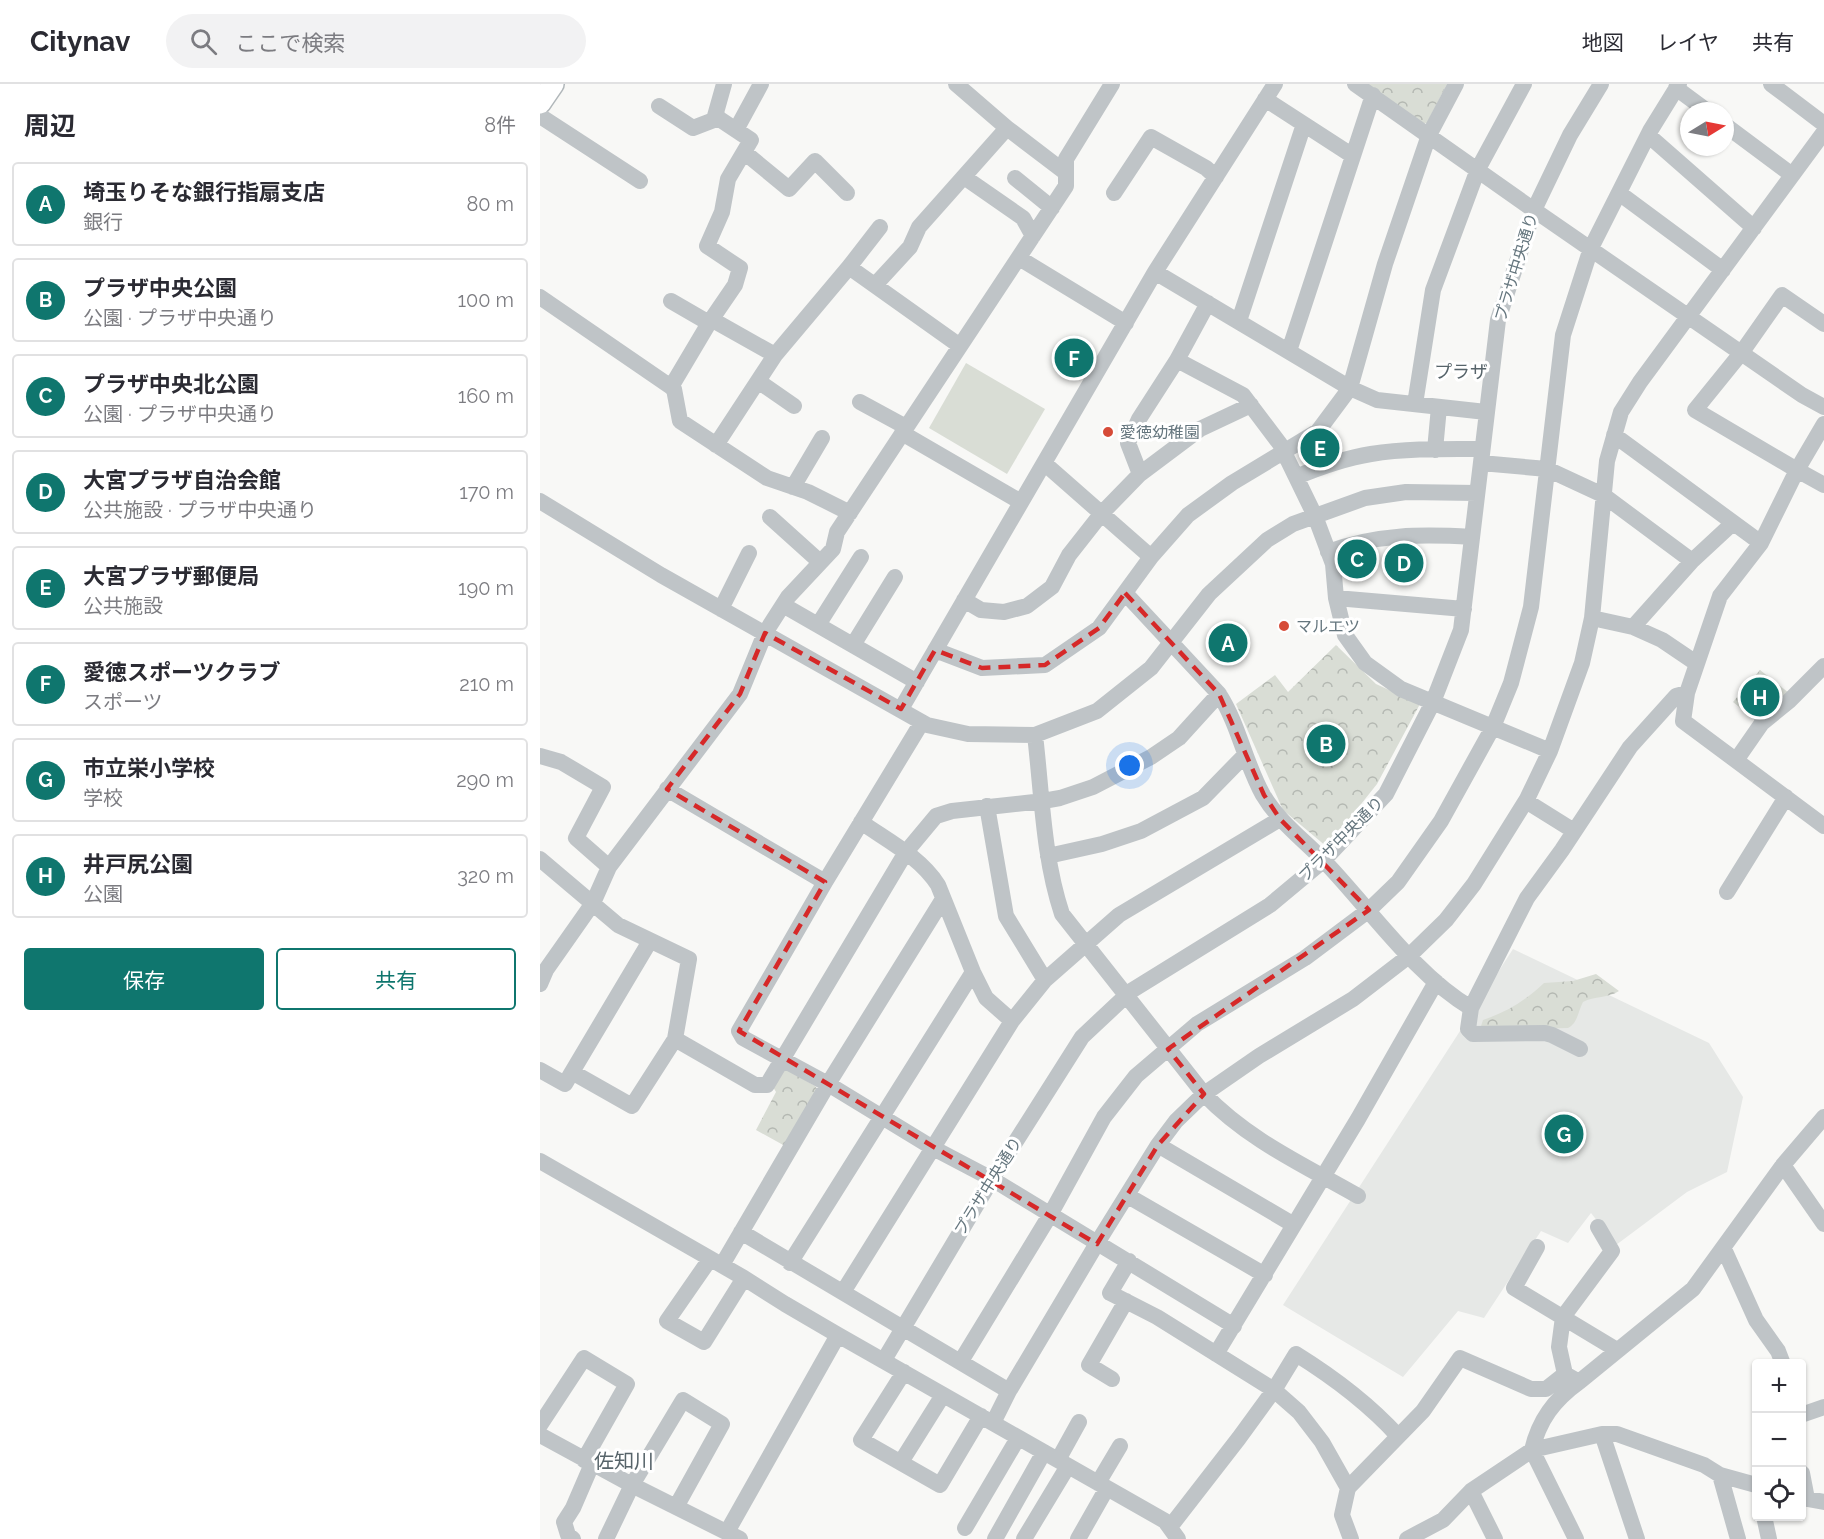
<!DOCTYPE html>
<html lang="ja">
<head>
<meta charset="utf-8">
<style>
	:root { --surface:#fff; --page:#f2f2f3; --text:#2b2b33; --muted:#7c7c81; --line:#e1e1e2; --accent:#0f766e }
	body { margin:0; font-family:Raleway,"Noto Sans JP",sans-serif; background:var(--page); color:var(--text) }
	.controls { position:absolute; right:18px; bottom:18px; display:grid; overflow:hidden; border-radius:6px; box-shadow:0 2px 4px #0004 }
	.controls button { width:54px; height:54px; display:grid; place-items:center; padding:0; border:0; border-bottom:2px solid var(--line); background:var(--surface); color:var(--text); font:30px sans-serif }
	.compass { position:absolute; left:1140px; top:18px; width:54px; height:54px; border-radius:50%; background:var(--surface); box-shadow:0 2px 4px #0004; rotate:80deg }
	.you { position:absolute; left:590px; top:682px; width:21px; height:21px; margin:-15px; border:4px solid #fff; border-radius:50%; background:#1a73e8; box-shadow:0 0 0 9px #1a73e833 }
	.badge { display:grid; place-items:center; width:39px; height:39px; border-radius:50%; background:var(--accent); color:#fff; font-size:20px; font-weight:700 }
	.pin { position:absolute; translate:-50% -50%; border:3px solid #fff; box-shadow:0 2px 6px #0006 }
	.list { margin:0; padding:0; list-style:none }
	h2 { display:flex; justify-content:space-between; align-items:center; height:78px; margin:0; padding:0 24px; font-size:26px }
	h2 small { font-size:20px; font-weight:400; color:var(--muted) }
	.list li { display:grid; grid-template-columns:39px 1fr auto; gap:18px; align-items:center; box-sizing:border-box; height:84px; margin:0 12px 12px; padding:0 12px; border:2px solid var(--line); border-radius:6px }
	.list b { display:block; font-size:22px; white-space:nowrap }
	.list p { margin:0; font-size:20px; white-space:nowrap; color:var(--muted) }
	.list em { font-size:20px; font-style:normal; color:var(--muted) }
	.actions { display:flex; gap:12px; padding:18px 24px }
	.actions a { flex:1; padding:14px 0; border:2px solid var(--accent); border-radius:6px; text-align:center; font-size:21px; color:var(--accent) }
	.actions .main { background:var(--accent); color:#fff }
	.icon { flex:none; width:33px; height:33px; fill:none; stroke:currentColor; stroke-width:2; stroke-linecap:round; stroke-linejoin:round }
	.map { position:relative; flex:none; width:1284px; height:1455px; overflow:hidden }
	header { display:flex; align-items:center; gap:36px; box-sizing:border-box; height:84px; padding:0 30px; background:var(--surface); border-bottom:2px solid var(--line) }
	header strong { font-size:28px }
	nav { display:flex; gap:33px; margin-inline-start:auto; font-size:21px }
	.search { width:420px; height:54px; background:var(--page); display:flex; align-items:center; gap:15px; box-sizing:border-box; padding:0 21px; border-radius:33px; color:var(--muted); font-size:22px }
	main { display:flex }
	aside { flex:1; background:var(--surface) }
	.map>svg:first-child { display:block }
</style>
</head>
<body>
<header>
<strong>Citynav</strong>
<div class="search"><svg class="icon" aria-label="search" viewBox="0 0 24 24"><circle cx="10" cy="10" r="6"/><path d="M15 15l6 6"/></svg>ここで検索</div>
<nav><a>地図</a><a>レイヤ</a><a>共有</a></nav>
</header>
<main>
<aside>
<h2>周辺<small>8件</small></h2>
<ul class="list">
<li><span class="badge">A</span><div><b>埼玉りそな銀行指扇支店</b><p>銀行</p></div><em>80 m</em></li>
<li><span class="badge">B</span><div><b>プラザ中央公園</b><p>公園 · プラザ中央通り</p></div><em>100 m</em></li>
<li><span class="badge">C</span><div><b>プラザ中央北公園</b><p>公園 · プラザ中央通り</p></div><em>160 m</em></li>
<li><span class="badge">D</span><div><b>大宮プラザ自治会館</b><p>公共施設 · プラザ中央通り</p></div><em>170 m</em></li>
<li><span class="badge">E</span><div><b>大宮プラザ郵便局</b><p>公共施設</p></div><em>190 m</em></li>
<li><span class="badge">F</span><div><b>愛徳スポーツクラブ</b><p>スポーツ</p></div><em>210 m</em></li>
<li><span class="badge">G</span><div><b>市立栄小学校</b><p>学校</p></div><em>290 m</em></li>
<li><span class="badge">H</span><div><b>井戸尻公園</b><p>公園</p></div><em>320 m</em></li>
</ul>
<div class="actions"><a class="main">保存</a><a>共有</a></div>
</aside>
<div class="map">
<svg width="1284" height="1455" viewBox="0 0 1284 1455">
	<defs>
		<pattern id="forest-crowns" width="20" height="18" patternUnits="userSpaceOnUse" patternTransform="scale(1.5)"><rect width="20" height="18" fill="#d9ddd5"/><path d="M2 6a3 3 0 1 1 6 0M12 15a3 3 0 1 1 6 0" fill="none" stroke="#b4b8b2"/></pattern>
	</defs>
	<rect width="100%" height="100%" fill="#f8f8f6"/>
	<path fill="#e6e8e6" d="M973,865L1169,959L1203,1013L1187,1088L1147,1108L1076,1161L1051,1129L1028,1159L1001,1147L944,1234L918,1227L863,1293L743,1221Z"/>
	<path fill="url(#forest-crowns)" d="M822,0H907L887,39L881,40Z
		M836,463L834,487L799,485L798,479L802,471Z
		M796,561L836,600L880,620L837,700L787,763L743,726L696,620L735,591L748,608Z
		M1220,586L1249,609L1215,636L1193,618Z
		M1056,890L1079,907C1069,914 1054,912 1043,918C1038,927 1038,939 1028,944L987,945L941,942L943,936C967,928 986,916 1004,899L1033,897Z
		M248,986L275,1002L278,1006L245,1062L216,1046L236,1008L233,1003L242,987Z"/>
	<path fill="#d9ddd5" d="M426,279L505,325L467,390L389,344Z"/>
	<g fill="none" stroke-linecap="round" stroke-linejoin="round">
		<defs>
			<path id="major" d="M0,19L13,0"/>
		</defs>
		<use href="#major" stroke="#b1b7ba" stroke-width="24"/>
		<path stroke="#bfc4c7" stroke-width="16" d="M416,0L467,44L526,89
			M815,0L994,126L1262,311L1284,323
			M1231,0L1284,40
			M1136,4L1167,27
			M725,15L813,72
			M119,22L153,44L179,34
			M0,32L100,97
			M1185,41L1252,91
			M196,46L221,0
			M1108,51L1214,144
			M204,68L249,105L275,77L307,109
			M424,93L483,134L493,152
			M475,94L512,124
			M574,109L611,53L666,84L676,93
			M1079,109L1183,186
			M479,174L586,239
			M309,183L340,143
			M615,188L810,304L837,316L946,328
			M335,201L370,163L379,143L467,44
			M0,213L134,305L140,337L227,394L268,408L310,429
			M131,217L169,239
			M171,235L235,271
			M699,237L764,40
			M1284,240L1242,211L1202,268L1155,326L1257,386L1221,459L1180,512L1147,609L1143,637L1284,742
			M749,267L833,11
			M637,276L703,311L740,360L775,432L793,480L796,514L805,551L825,579L861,605L1010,667
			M218,297L254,322
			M131,303L169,239L195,201L200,184L167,162L182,128L188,95L211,56L175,32L184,0
			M320,318L366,343
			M875,320L893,206L938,85L984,0
			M1284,340L1257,386L1284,401
			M362,349L481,418
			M1074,351L1221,459
			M176,361L235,271L309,183L420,262
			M895,366L899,323
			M504,379L611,473
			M941,379L1007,385L1063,411L1152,477
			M600,390L588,359L599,335L637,276L668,219
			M756,393C780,383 806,374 831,370C867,364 906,365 942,365
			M253,403L282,354
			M0,417L121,491L387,641L428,650L495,651L557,627L611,584L669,510L727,456L753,440L825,414L866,408L937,409
			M230,433L280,478
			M788,468C836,450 882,450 932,453
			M585,509L679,610C699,641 705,679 723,711C739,738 764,756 785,778C830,825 875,891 931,924
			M796,514L924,525
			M424,516L441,526L464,528L487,522L512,503L529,471L562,429L600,390L660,345L711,321
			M243,521L377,598
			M181,525L209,469
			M1052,534L1093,543L1122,556L1156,579
			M278,541L321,473
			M1093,543L1152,477L1193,439
			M313,561L355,493
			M395,566L442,584L505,581L559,544L611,473L648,431L692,399L778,347L810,304L845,180L889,51L916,0
			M361,625L615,188L735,0
			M382,638L285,798L199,947L203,954L288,1000L393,1064L452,1095L694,1242
			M495,651C502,710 503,773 522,830L664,1010C708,1056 764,1081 818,1112
			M0,672L21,678L63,703L36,754L69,783
			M1197,675L1222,639L1249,617L1284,582
			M127,705L285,798
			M986,717L1034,747
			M447,722L466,832L505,896
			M321,738C348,757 380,773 398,801L433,888L446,914L472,937
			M508,772L562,760L601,747L663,714L705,671
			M0,775L78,841L149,875L135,955L215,1001H227L366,768L396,732L412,727L503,717L520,714L553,703L611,673L639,654L679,610
			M1187,808L1246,713
			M110,857L32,988L92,1022L135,955
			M0,900L6,886L53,819L69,783L200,610L225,549L248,513L293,465L297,448L526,102V75L572,0
			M1040,965L1012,951L1005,949L933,950L928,945L931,924L987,814L1022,766L1090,663L1136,612L1147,609
			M0,986L25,1000L32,988
			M618,1061L754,1141
			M0,1077L204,1194L245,1220L298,1251L625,1437L638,1455
			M1243,1081L1284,1140
			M588,1112L725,1191
			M201,1148L469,1307
			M997,1163L974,1204L1077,1266
			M1184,1165L1216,1236L1238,1267L1243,1280
			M170,1175L127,1237L164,1258L204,1194
			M589,1177L570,1209L617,1233L734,1306L699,1354L630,1443
			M250,1179L433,888
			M182,1181L288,1000L403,815
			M303,1208L472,937L505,896L579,831L740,735
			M676,1270L818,1035L896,898
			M344,1276L452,1095L542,953L591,907L730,821L784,776L846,710L893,618L921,546L958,236L994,126L1030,51L1061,0
			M421,1277L510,1131L564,1033L596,992L657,940L765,874L829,826L858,798L901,737L953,643L971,599L991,523L1023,251L1051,164L1110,47L1139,0
			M364,1288L321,1356L400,1401L441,1332
			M1025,1290L1019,1263L1023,1233L1072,1167L1058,1143
			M572,1295L549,1281L586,1217
			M1264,1330L1284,1323
			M453,1339L469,1307L559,1156L618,1061L636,1037L664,1010L719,972L813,915L869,872L906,836L934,800L987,715L1010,667L1042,579L1052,534L1067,377L1081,328L1100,298L1284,48
			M0,1341L44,1274L87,1300L44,1376
			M1062,1350L1097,1455
			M0,1351L92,1401L200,1455
			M518,1376L539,1338
			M361,1378L403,1311
			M1262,1389L1267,1415
			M1180,1391L1198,1455
			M558,1399L580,1362
			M808,1404L782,1358L759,1328L734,1306L756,1270C793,1293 828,1319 858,1352
			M931,1407L955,1455
			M1262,1414L1284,1418
			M1224,1432L1229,1455
			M425,1444L478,1354
			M187,1448L298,1251
			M33,1455L28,1451L24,1438L33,1424L52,1380
			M66,1455L92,1401L143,1316L182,1340L136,1423
			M455,1455L504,1368
			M484,1455L528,1382
			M538,1455L567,1404
			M811,1455L802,1431L808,1404L883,1327L920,1274L991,1305H1006L1025,1290L1039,1298L1153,1205L1243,1081L1284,1033
			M867,1455L903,1436L931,1407L992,1366L1062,1350H1077L1164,1381L1180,1391L1216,1401
			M1036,1455L992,1366C999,1336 1014,1316 1039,1298"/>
		<use href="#major" stroke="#fff" stroke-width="21"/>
	</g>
	<path fill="none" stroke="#d62828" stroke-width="4.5" stroke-dasharray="12 8" stroke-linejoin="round" d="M585,509L679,610L724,711L740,735L829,826L628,965L664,1010L618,1061L557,1160L199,947L285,798L127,705L200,610L225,549L361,625L395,566L442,584L505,581L559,544Z"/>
	<g fill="#d64b38" stroke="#fff" stroke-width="2">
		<circle cx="568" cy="348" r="6"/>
		<circle cx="744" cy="542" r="6"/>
	</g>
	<g text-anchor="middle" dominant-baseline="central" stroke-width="6" stroke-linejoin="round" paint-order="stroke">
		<g font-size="16" fill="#65767e" stroke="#fff">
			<text transform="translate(976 183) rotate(-73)">プラザ中央通り</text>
			<text transform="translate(801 755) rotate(-45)">プラザ中央通り</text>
			<text transform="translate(448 1102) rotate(-58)">プラザ中央通り</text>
		</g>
		<g font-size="16" fill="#65767e" stroke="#fff" text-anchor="start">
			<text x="580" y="348">愛徳幼稚園</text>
			<text x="756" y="542">マルエツ</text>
		</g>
		<g font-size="18" fill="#57646a" stroke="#fff">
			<text x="921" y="287">プラザ</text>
		</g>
		<g font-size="20" fill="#57646a" stroke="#fff">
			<text x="84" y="1377">佐知川</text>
		</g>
	</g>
</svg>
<div class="controls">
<button>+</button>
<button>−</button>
<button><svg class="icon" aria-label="locate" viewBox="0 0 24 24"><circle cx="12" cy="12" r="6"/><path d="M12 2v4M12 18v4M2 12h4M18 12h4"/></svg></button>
</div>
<svg class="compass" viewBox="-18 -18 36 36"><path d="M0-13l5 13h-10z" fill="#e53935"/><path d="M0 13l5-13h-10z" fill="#7c7c81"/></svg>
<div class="you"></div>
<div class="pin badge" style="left:688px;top:559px">A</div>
<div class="pin badge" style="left:786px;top:660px">B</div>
<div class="pin badge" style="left:817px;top:475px">C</div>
<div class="pin badge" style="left:864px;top:479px">D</div>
<div class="pin badge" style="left:780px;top:364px">E</div>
<div class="pin badge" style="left:534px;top:274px">F</div>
<div class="pin badge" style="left:1024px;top:1050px">G</div>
<div class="pin badge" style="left:1220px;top:613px">H</div>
</div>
</main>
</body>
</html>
